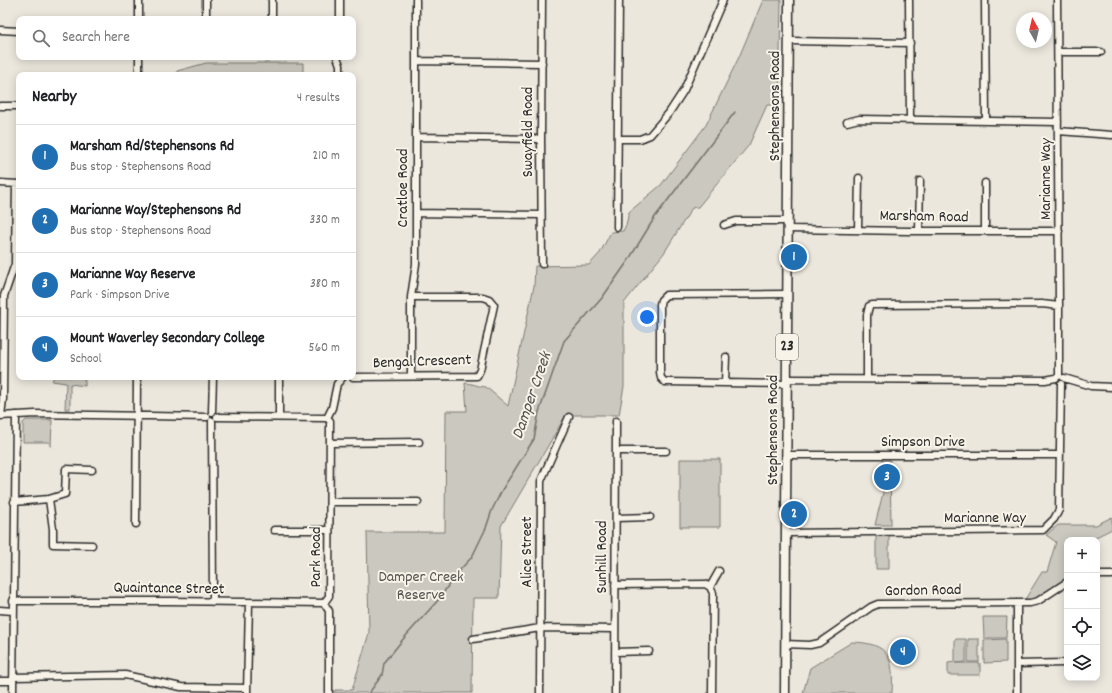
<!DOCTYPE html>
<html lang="en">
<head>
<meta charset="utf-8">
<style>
	:root { --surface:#fff; --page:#f2f2f2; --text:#202124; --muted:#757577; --line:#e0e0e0; --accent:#1f6fb2 }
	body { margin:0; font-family:Dekko,sans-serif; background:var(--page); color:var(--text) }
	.controls { position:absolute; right:12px; bottom:12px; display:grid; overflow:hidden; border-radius:8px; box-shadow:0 2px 10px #0003 }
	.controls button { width:36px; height:36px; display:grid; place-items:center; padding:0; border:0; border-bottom:1px solid var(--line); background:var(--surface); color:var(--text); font:20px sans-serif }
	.compass { position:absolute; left:1016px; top:12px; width:36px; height:36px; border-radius:50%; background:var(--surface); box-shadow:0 2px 10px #0003; rotate:352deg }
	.you { position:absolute; left:647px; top:317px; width:14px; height:14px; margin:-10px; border:3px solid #fff; border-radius:50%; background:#1a73e8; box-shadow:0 0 0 6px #1a73e833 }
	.badge { display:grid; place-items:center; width:26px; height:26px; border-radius:50%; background:var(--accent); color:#fff; font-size:13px; font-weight:700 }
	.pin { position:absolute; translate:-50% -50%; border:2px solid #fff; box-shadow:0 1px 4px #0006 }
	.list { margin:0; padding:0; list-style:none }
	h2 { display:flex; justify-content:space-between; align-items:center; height:52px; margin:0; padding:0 16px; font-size:17px }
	h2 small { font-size:13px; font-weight:400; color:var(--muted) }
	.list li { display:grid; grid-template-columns:26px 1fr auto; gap:12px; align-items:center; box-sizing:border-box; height:64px; padding:0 16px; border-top:1px solid var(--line) }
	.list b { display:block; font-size:15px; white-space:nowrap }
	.list p { margin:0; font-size:13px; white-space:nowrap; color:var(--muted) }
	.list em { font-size:13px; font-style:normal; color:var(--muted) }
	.icon { flex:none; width:22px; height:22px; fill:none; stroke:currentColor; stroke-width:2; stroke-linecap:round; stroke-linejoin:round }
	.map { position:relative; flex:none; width:1112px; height:693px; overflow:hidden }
	.search { position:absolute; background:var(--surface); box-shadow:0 2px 10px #0003; left:16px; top:16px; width:340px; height:44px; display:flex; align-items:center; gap:10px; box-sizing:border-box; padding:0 14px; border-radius:8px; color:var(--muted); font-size:15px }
	.panel { position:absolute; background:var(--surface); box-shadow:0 2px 10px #0003; left:16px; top:72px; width:340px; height:308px; border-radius:8px }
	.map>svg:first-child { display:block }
</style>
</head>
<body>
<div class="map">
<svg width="1112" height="693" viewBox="0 0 1112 693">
	<rect width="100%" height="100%" fill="#ebe7dd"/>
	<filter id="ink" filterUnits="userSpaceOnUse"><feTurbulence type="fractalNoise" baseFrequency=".025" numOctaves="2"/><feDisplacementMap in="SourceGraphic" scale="8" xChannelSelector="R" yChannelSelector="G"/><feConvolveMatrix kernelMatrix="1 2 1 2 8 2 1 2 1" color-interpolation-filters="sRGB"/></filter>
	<g filter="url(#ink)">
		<path fill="#cbc8bf" stroke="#7b7a75" d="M763,0H781L779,105H767L749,145L698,207L692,208L664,253L624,303V386L619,415H566L501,526L499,598H473L472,693H335V690H352L369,633L367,532H445L446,411H467L465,383C473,383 478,387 486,387L508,406L534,286L535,266L589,265L600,253L611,232L623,231L626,225L629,212L661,185L706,125L739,57Z
			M206,63H303V75H177V71Z
			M54,377H82L85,381V386L70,384V409H65L66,383L52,381Z
			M26,420H52L51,446H50L49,442H23V423Z
			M680,459H720V527H680Z
			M883,460H890L891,525H875L883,493Z
			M1112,517V529L1096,537V540H1067V581L1032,601H1024L1042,572H1047L1056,542L1046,535L1058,525H1096Z
			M876,536H889V569H876Z
			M983,617H1007L1006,638H984Z
			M955,639H966V662L956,663H980V675H948V663L955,662Z
			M968,639H979V662H968Z
			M1006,639V662L984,663V640Z
			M852,642C890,643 894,658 892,693H803L810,668Z"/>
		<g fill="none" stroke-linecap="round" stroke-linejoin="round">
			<path stroke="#72716c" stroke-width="1.5" d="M369,693L382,675L384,663L404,638L440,598L455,575L472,557L486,528L492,510L502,490L534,439L539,412L564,341L602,298L628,261L655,217L735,112"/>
			<defs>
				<path id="minor" d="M909,0L910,119
					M985,0L986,121
					M1057,0L1059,306V376
					M139,19V0
					M206,19V0
					M272,19V0
					M340,19V0
					M0,30L19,31
					M789,41L910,43
					M1058,52H1101
					M337,57L340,65V75
					M416,61L542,63
					M139,75V57
					M0,106H19
					M847,122L859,119L1058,122
					M1058,131L1112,135
					M416,137L541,139
					M618,139H640L650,135L669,113L684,90L723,0
					M0,183L18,184
					M416,213L541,215
					M724,225L736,221H788
					M617,227L619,0
					M788,229L909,231H1059
					M858,229L859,178
					M919,231L920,181
					M985,231V183
					M542,264L541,139L542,0
					M411,376V297L416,264V0
					M353,377L477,376L480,370L494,305L489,299L483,297H411
					M1064,378L1091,386L1112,387
					M787,379L1045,380L1056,378
					M867,379V315L869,306L872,305L1042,304L1059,306
					M725,383L726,357
					M787,384L668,382H665L661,378L660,372V304L661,300L666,295L787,294
					M212,412L213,377
					M0,416L35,414L207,417
					M1,416L3,399L4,296L15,264L16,184
					M217,417L327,418
					M279,417V377
					M327,418L330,421L329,596L324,603L329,611V693
					M327,418L332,408L337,384L343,377
					M212,421L213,602
					M330,443L419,442
					M616,451H666
					M786,455H1060
					M14,502L49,499
					M330,502H418
					M616,518L650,517
					M136,524L137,377
					M274,530H329
					M786,533L1043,530L1054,519L1059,510L1061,384
					M92,545L53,544V529L49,499L65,494L66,469L92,470
					M1097,575H1112
					M615,585L705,584L710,587
					M710,587L713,593L712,693
					M710,587L719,571
					M13,601H171L324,603
					M0,610L13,611
					M473,639L540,628L615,629
					M785,644L810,645L819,643L871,607L878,604L1030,603L1038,601L1067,582
					M615,652L649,651
					M1017,664L1064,663
					M13,677L125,675L181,687L247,688
					M0,681H13
					M13,693L16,415
					M247,693L249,603
					M540,693L541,481L569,417
					M615,693L616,421
					M1017,693V603"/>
				<path id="major" d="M785,693L789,0"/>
			</defs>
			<use href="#minor" stroke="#2b2b2b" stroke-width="9"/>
			<use href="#major" stroke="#2b2b2b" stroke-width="11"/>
			<use href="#minor" stroke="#f7f3e8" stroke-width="6"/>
			<use href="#major" stroke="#f7f3e8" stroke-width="8"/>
		</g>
	</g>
	<g text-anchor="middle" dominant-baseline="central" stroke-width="4" stroke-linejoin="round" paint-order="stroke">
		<rect fill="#f7f3e8" stroke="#686764" stroke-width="1" x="776" y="334" width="22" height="26" rx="3"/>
		<g font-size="15" font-weight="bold" fill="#2b2b2b">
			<text x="787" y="347">23</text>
		</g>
		<g font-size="16" fill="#2b2b2b" stroke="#f7f3e8">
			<text transform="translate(775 106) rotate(-90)">Stephensons Road</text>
			<text transform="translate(528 132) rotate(-90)">Swayfield Road</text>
			<text transform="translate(1046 179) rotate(-90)">Marianne Way</text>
			<text transform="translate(403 188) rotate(-90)">Cratloe Road</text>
			<text transform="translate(924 217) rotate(1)">Marsham Road</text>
			<text transform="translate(422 362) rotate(-2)">Bengal Crescent</text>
			<text transform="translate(773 430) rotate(-90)">Stephensons Road</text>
			<text x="923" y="442">Simpson Drive</text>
			<text x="985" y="518">Marianne Way</text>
			<text transform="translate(527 552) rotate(-90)">Alice Street</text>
			<text transform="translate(316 557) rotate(-90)">Park Road</text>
			<text transform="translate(602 557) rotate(-90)">Sunhill Road</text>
			<text transform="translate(169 589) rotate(1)">Quaintance Street</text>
			<text transform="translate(923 591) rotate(-1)">Gordon Road</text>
		</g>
		<g font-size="16" fill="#535250" stroke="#f7f3e8">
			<text x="421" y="577">Damper Creek<tspan x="421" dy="18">Reserve</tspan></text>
		</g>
		<g font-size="17" font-style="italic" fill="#555451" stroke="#f7f3e8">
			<text transform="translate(533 396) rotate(-71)">Damper Creek</text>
		</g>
	</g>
</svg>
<div class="controls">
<button>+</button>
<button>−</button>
<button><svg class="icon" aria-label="locate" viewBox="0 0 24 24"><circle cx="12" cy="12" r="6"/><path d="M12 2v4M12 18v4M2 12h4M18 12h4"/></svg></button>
<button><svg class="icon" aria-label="layers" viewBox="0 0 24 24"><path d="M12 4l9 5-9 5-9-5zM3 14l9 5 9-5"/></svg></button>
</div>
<svg class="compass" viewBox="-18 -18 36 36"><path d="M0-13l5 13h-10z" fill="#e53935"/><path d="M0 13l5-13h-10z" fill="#757577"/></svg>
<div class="you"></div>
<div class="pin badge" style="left:794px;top:257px">1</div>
<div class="pin badge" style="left:794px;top:514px">2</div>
<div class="pin badge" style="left:887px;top:477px">3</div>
<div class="pin badge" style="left:903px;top:652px">4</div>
<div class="search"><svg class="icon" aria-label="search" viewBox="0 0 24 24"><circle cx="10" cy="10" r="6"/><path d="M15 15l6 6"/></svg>Search here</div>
<section class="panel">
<h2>Nearby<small>4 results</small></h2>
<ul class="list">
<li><span class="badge">1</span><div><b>Marsham Rd/Stephensons Rd</b><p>Bus stop · Stephensons Road</p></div><em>210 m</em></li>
<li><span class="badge">2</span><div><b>Marianne Way/Stephensons Rd</b><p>Bus stop · Stephensons Road</p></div><em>330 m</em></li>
<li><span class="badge">3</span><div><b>Marianne Way Reserve</b><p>Park · Simpson Drive</p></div><em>380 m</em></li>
<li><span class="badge">4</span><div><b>Mount Waverley Secondary College</b><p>School</p></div><em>560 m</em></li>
</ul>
</section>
</div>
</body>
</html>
